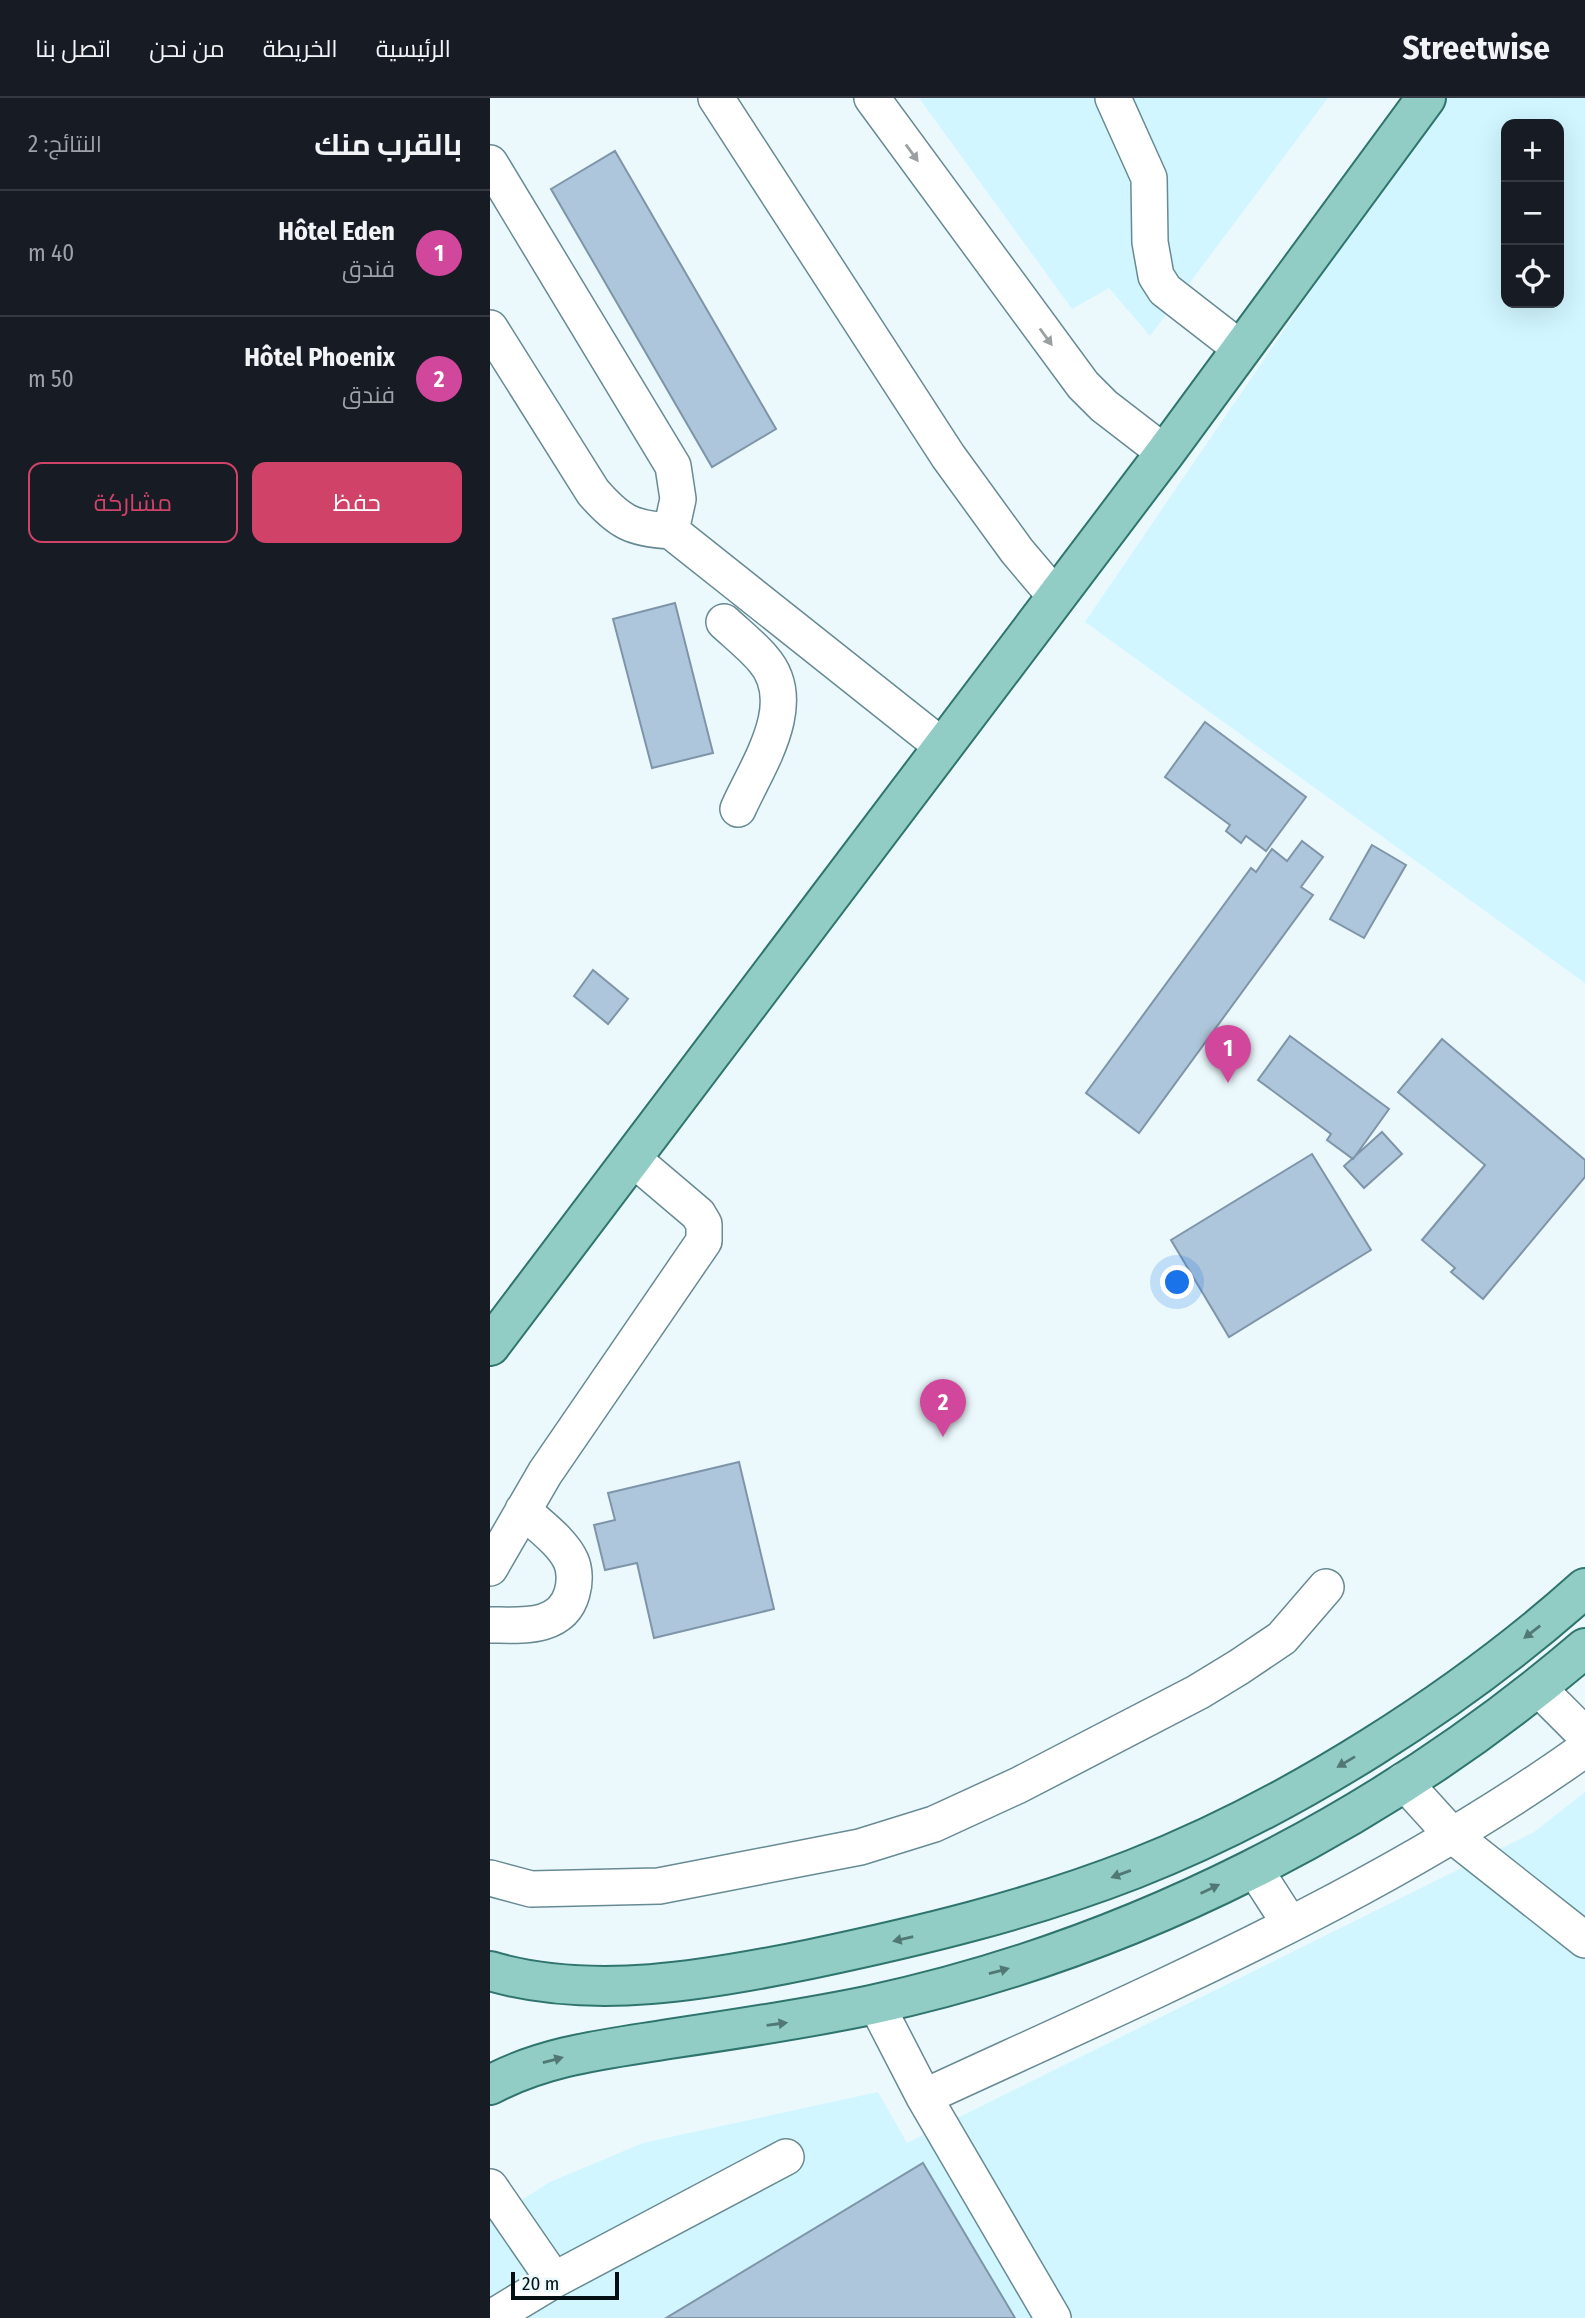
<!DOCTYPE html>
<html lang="ar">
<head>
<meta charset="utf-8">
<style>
	:root { --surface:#171b24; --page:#242831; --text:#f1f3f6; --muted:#9ea1a6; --line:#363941; --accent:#d14269 }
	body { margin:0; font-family:"Fira Sans Condensed",Cairo,sans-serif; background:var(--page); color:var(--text); direction:rtl }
	.controls { position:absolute; right:21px; top:21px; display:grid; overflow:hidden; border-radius:14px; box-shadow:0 7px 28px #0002 }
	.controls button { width:63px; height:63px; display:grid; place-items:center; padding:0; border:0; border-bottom:2px solid var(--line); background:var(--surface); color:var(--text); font:35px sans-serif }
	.scale { position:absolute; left:21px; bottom:18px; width:108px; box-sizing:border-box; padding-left:7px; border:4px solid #030f12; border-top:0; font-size:19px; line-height:24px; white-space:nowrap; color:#030f12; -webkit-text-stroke:5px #ebf9fd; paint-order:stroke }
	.you { position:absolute; left:688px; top:1185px; width:24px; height:24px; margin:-18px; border:5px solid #fff; border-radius:50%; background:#1a73e8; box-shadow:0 0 0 10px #1a73e833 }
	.badge { display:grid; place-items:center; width:46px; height:46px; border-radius:50%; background:var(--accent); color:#fff; font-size:23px; font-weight:700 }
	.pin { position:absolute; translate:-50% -58px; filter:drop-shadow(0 2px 4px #0008) }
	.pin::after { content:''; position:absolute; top:37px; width:24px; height:21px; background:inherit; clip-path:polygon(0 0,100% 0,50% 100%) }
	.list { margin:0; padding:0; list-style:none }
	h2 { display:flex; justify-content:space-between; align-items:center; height:91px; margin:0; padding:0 28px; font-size:30px }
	h2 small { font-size:23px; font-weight:400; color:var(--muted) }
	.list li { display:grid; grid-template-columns:46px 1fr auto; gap:21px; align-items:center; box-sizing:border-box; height:126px; padding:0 28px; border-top:2px solid var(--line) }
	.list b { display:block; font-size:26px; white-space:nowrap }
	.list p { margin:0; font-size:23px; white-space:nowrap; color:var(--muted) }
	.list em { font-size:23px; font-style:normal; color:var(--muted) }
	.actions { display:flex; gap:14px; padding:21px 28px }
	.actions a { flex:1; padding:16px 0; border:2px solid var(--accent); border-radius:14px; text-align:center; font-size:24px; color:var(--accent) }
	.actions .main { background:var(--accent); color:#fff }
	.icon { flex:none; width:38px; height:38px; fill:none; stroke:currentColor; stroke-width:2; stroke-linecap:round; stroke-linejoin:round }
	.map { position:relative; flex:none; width:1095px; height:2220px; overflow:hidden; direction:ltr }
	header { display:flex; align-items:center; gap:42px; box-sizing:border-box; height:98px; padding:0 35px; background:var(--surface); border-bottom:2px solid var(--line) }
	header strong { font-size:33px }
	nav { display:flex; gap:38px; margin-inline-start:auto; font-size:24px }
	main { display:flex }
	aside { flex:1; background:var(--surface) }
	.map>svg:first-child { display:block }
</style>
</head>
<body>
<header>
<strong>Streetwise</strong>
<nav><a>الرئيسية</a><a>الخريطة</a><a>من نحن</a><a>اتصل بنا</a></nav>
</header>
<main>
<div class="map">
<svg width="1095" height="2220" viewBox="0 0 1095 2220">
	<rect width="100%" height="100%" fill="#ebf9fd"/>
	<path fill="#d1f6ff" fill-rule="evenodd" d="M429,0H838L660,238L619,190L582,211Z
		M955,0H1095V885L595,524L927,37ZM1016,26H1069V205H1016Z
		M1095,1694V2220H0V2122L60,2084L153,2045L388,1994L417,2045L1044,1734Z"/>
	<path fill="#aec6db" stroke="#7e95a9" stroke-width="2" d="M125,53L286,331L222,369L61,91Z
		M185,505L223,655L162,670L123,521Z
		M715,624L816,699L776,753L756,738L751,745L736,733L740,727L675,679Z
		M812,743L833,759L811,789L823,797L649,1035L596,995L761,770L766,774L782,751L797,763Z
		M882,747L916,767L874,840L840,821Z
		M103,872L138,901L118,926L84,898Z
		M800,938L899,1011L863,1061L837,1042L841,1036L768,982Z
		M952,941L1095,1062V1079L993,1201L961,1174L965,1170L932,1142L995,1067L908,994Z
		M892,1034L912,1056L874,1090L854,1068Z
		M822,1056L881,1152L739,1239L681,1142Z
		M249,1364L284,1511L164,1540L147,1465L115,1472L104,1427L125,1422L118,1395Z
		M433,2065L525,2220H176Z"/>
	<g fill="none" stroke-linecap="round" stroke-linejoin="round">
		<defs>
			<path id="minor" d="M226,0L458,358L527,453L566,499
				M382,0L593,287L614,308L675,355
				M623,0L659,80L660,144L666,178L675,192L751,251
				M0,65L183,368L188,401L181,433
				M0,230L103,394C129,424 142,431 181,433L453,649
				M234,524C247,536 262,548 273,561C312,605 267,668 248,711
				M0,1470L55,1375L214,1143V1126L208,1116L142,1060
				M0,1527C30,1527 72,1532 82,1495C85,1485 85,1472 81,1463C72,1443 48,1427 33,1412
				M1048,1590L1095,1637
				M913,1683L962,1737L1095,1842
				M764,1770L800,1826
				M0,1780L41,1791L169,1788L370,1749L444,1726L529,1687L708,1594L749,1569L792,1540L836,1489
				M386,1906L434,1999L563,2220
				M434,1999C659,1895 892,1796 1095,1651
				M0,2089L64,2182
				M1,2220L64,2182L296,2059"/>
			<path id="major" d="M0,1248L675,355L936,0
				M0,1873C102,1903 219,1882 321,1861C430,1838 539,1812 644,1771C800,1710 970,1602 1095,1490
				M0,1987C56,1957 117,1951 179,1941C247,1931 314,1921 381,1907C641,1851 893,1723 1095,1550"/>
		</defs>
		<use href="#minor" stroke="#688a92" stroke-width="38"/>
		<use href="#major" stroke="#2f756e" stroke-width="42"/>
		<use href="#minor" stroke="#fff" stroke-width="35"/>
		<use href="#major" stroke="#91cdc5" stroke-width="38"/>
	</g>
	<defs><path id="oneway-solid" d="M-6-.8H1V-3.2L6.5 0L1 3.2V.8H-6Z" transform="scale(1.75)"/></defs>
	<g fill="#9a9fa0">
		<use href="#oneway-solid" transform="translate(422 55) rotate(54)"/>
		<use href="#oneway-solid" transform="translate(556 239) rotate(54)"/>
	</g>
	<g fill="#517874">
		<use href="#oneway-solid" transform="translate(1042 1534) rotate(142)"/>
		<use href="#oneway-solid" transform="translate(856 1664) rotate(149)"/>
		<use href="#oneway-solid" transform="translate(631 1776) rotate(160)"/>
		<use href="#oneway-solid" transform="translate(720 1791) rotate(-26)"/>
		<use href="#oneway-solid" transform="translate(413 1841) rotate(167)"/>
		<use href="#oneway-solid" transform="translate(509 1873) rotate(-15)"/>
		<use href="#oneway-solid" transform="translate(287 1926) rotate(-8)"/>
		<use href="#oneway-solid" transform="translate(63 1962) rotate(-15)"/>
	</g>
</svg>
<div class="controls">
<button>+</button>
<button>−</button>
<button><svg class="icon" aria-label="locate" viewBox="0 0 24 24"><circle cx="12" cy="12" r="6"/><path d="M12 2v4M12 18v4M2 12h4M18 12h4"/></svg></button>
</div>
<div class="scale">20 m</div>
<div class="you"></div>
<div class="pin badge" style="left:738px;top:985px;background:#d1479c">1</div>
<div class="pin badge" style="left:453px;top:1339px;background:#d1479c">2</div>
</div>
<aside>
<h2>بالقرب منك<small>النتائج: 2</small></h2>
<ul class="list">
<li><span class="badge" style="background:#d1479c">1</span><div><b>Hôtel Eden</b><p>فندق</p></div><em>40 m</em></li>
<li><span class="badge" style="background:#d1479c">2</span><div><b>Hôtel Phoenix</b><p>فندق</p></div><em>50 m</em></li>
</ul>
<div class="actions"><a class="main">حفظ</a><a>مشاركة</a></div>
</aside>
</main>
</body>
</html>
